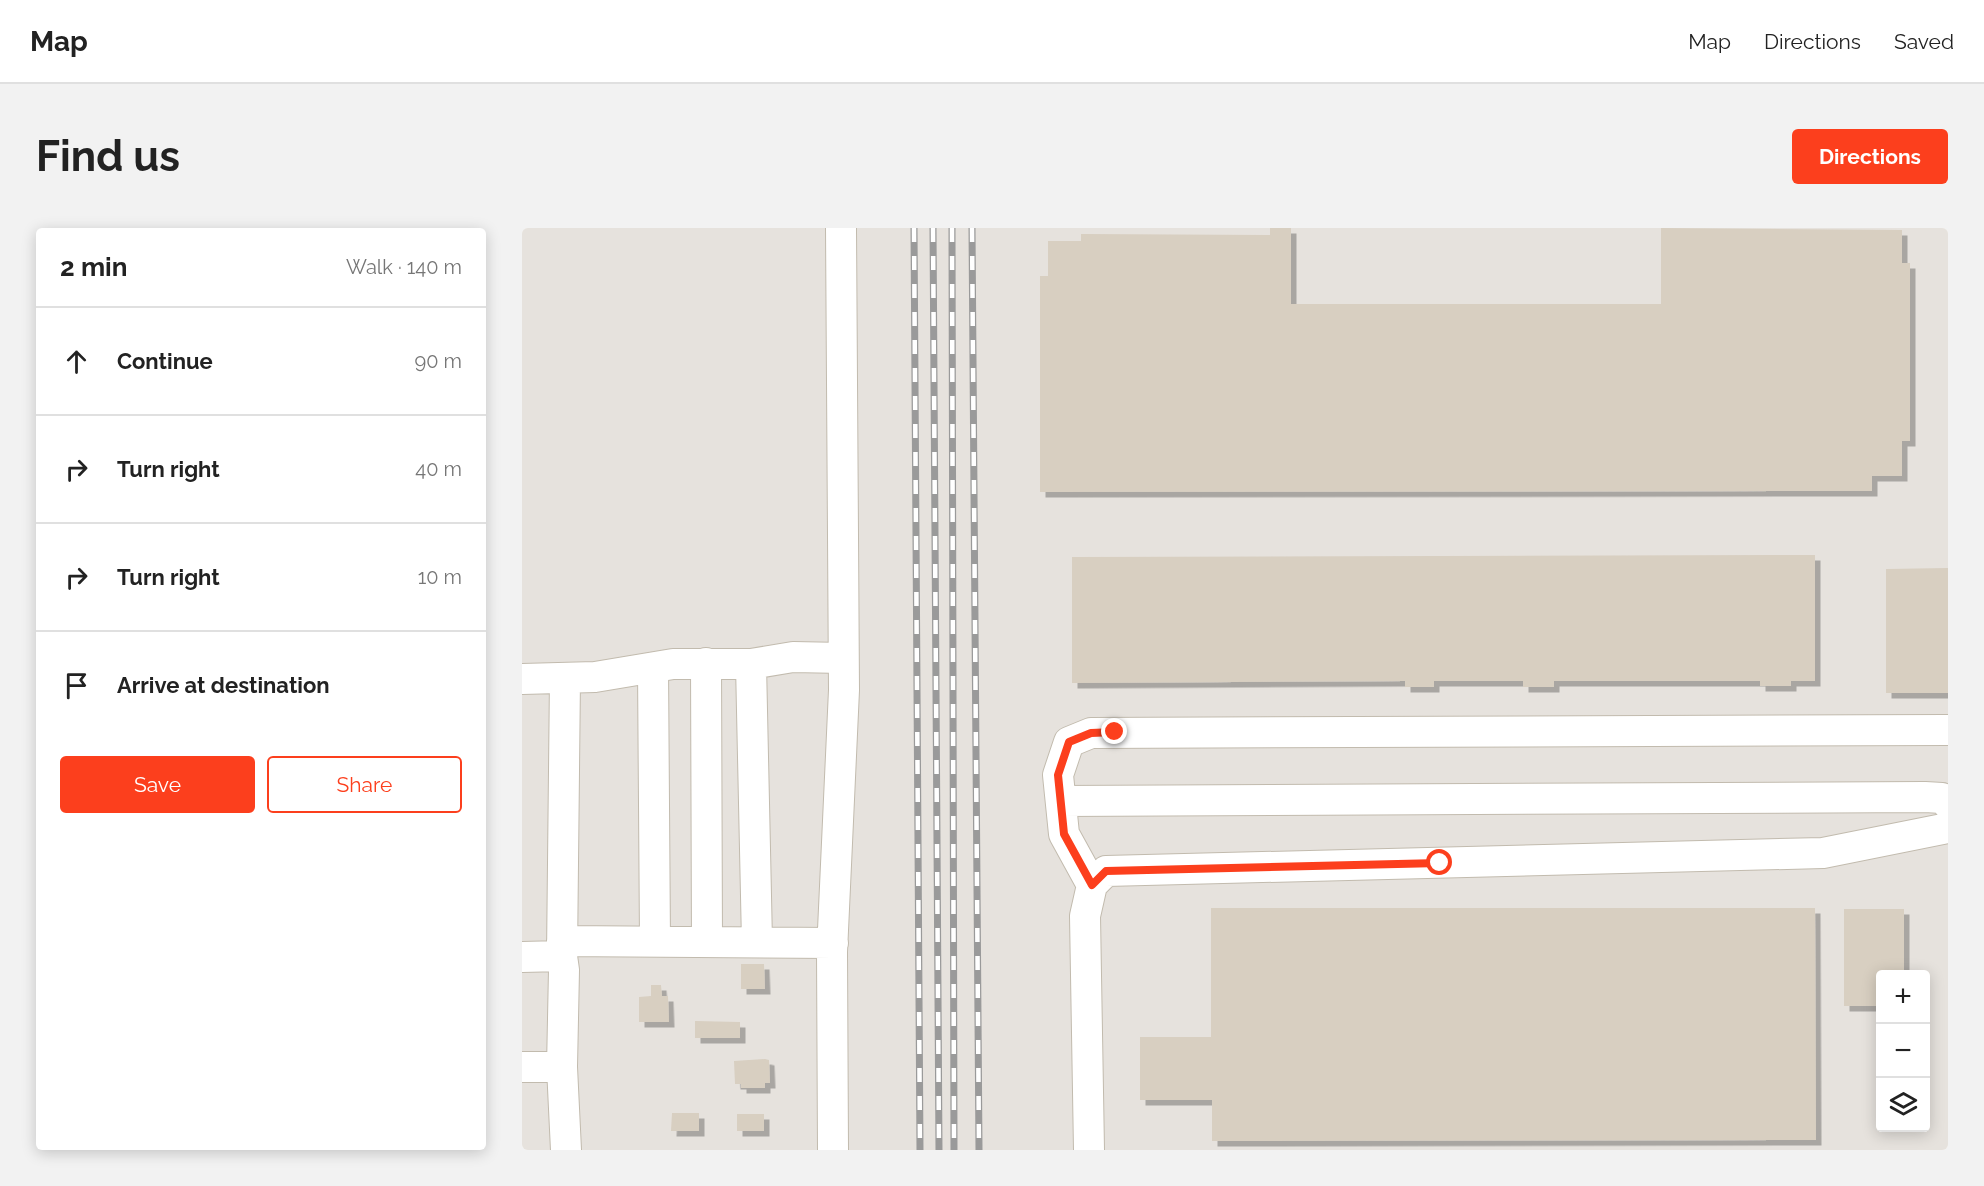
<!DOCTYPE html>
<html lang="en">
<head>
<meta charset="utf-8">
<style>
	:root { --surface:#fff; --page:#f2f2f2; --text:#222; --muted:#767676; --line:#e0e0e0; --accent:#fc3f1d }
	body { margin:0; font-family:Raleway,sans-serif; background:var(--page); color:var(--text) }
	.controls { position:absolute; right:18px; bottom:18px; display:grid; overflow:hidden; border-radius:6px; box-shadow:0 3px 15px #0003 }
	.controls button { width:54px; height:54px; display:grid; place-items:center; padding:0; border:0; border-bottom:2px solid var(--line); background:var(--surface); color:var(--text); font:30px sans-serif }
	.stop { position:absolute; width:18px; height:18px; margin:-14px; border:4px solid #fc3f1d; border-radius:50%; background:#fff }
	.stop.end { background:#fc3f1d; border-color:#fff; box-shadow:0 2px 6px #0008 }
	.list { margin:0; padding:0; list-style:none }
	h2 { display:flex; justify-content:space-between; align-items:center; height:78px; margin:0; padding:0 24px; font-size:26px }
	h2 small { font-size:20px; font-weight:400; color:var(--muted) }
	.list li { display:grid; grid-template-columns:39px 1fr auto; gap:18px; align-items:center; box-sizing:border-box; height:108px; padding:0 24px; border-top:2px solid var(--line) }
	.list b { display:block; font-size:22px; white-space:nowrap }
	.list em { font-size:20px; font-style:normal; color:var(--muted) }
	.actions { display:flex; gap:12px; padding:18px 24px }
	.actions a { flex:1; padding:14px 0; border:2px solid var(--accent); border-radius:6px; text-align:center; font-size:21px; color:var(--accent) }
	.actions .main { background:var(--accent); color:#fff }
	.icon { flex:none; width:33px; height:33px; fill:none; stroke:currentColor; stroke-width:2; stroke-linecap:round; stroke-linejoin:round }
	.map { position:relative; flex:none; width:1426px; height:922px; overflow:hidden; border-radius:6px }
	header { display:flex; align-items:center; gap:36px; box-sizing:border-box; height:84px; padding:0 30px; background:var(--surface); border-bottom:2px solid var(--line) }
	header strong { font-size:28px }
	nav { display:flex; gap:33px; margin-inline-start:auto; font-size:21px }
	.intro { display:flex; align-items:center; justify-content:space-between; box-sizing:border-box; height:144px; padding:0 36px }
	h1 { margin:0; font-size:42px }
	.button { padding:15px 27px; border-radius:6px; background:var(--accent); color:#fff; font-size:21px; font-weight:700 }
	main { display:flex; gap:36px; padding:0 36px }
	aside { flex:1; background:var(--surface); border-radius:6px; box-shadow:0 3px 15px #0003 }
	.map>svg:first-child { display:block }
</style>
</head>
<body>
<header>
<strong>Map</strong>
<nav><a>Map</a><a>Directions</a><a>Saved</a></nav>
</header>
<div class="intro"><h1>Find us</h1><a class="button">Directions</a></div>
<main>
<aside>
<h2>2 min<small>Walk · 140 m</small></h2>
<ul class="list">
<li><svg class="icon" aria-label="ahead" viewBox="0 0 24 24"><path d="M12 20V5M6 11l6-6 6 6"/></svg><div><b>Continue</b></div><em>90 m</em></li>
<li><svg class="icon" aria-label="right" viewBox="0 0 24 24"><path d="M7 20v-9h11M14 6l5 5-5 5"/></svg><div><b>Turn right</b></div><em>40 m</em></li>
<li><svg class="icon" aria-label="right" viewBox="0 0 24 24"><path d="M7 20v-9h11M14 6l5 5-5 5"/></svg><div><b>Turn right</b></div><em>10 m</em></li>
<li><svg class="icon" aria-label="arrive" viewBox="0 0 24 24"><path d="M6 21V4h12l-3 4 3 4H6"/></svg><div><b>Arrive at destination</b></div></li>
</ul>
<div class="actions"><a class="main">Save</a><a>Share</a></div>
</aside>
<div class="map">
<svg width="1426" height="922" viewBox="0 0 1426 922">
	<defs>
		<filter id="shadow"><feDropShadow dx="5.5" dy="5.5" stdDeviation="0" flood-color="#0004"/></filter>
	</defs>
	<rect width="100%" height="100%" fill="#f6f3ec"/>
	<path fill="#e6e2dd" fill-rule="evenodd" d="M0,0H1426V922H0ZM1358,746H1404V900H1358Z"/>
	<path fill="#d8cfc1" filter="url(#shadow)" d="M748,0H769V76H1139V0L1380,2V35H1388V213H1380V248H1350V263L518,264V48H526V13H559V6L748,7Z
		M1293,327V453H1269V458H1238V453H1032V459H1001V453H912V459H883V453L550,455V329Z
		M1426,340V465H1364V341Z
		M689,680H1293L1294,912L690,913V872H618V809H689Z
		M1322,681H1382V746H1358V778H1322Z
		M219,736H242L243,761H219Z
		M129,757H139L140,768H146L147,794H117V769L129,768Z
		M173,793L218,794V810H173Z
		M243,831L247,832L248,855H243V860H219V856H213L212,833Z
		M150,885H177V903H149Z
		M215,886H242V903H215Z"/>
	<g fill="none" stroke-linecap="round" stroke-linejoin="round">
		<defs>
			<path id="minor" d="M184,435L185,714
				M229,436L235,714
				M131,440L133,713
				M0,451L73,449L151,436H229L271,429L321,430
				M539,573L1403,569L1420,570L1426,576
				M570,657L542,606L536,547L547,514L569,505L1426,502
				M40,713L311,715
				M40,728L43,450
				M0,729L40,728L42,742L40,839
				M0,839H40L44,922
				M311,922L310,724L322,462L319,0
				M567,922L563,688L570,657L584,643L1301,625L1426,600"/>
		</defs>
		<use href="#minor" stroke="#c2bbae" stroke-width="32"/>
		<use href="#minor" stroke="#fff" stroke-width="30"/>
		<defs>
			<path id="rail" d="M392,0L398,922
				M411,0L417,922
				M430,0L432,922
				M450,0L457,922"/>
		</defs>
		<use href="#rail" stroke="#9a9a9a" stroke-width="7"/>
		<use href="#rail" stroke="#fff" stroke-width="4.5" stroke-dasharray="14" stroke-linecap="butt"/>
	</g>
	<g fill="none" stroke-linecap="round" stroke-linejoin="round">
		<path stroke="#fc3f1d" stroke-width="8" d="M593,504L569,505L547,514L536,547L542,606L570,657L584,643L918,635"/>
	</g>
</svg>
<div class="controls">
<button>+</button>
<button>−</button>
<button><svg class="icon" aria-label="layers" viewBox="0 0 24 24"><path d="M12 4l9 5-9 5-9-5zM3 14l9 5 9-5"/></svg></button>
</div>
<div class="stop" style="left:918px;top:635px"></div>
<div class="stop end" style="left:593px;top:504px"></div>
</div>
</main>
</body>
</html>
